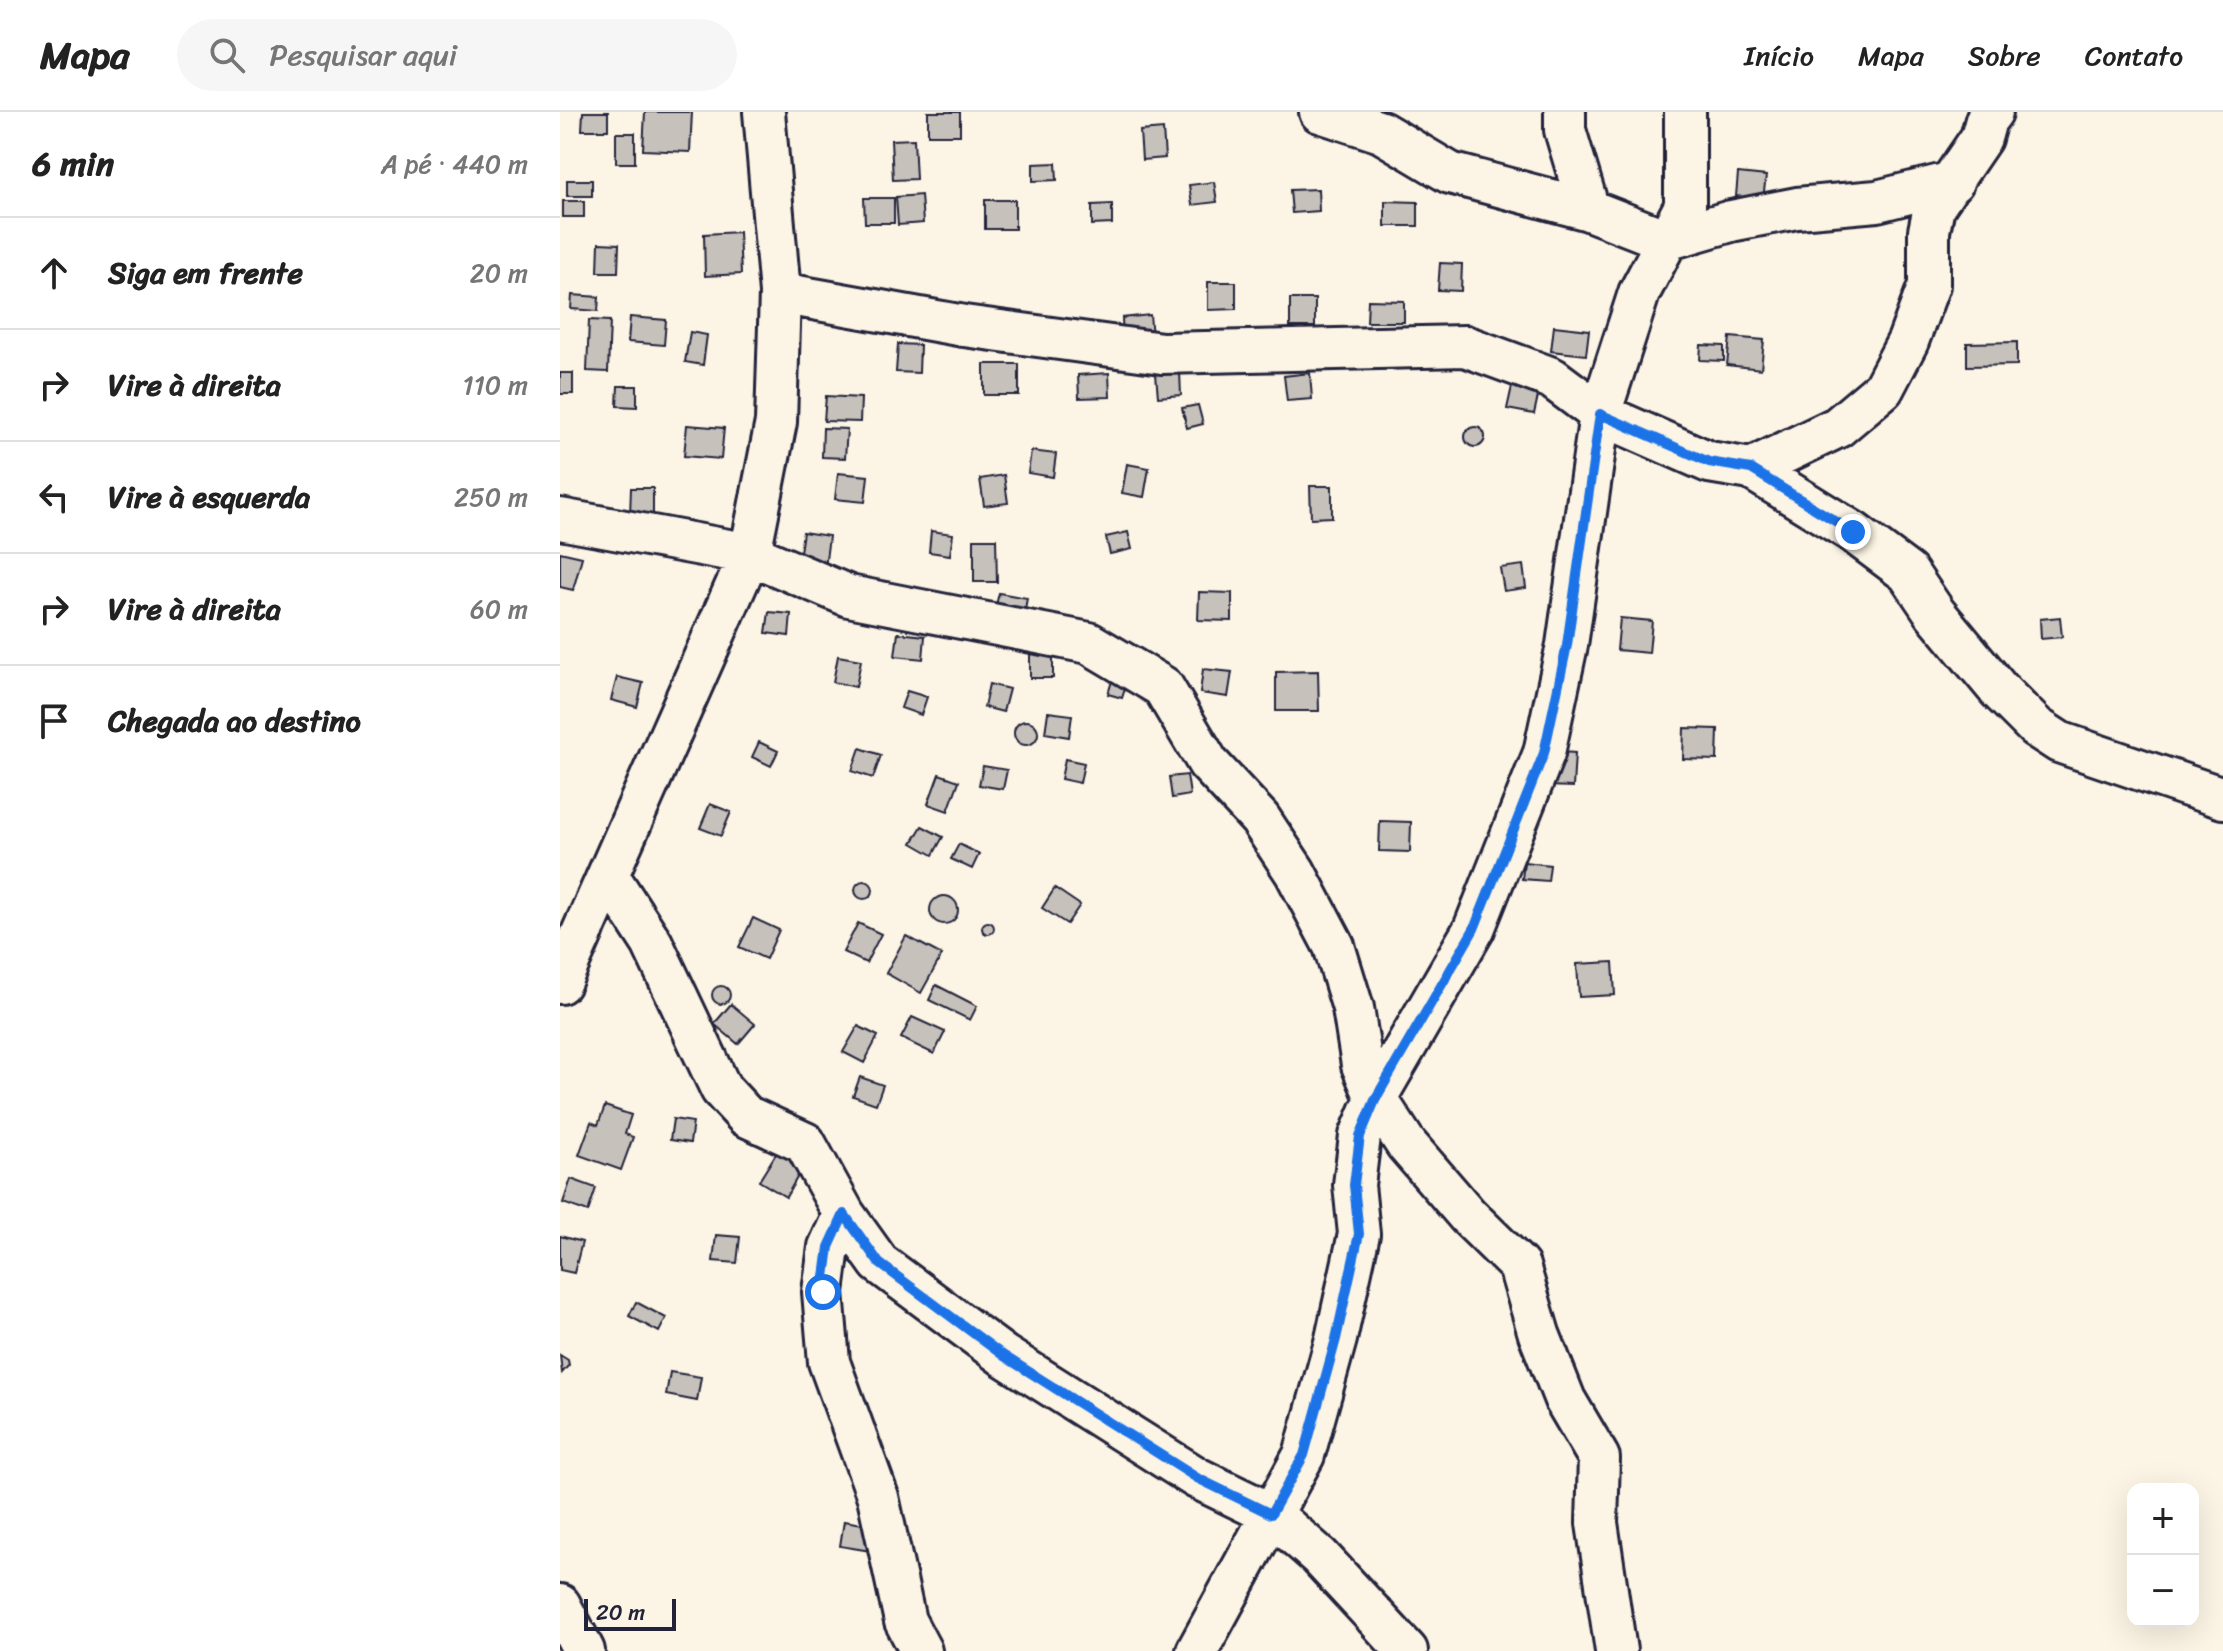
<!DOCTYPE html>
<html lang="pt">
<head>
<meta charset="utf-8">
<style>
	:root { --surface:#fff; --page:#f6f6f6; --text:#222; --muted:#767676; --line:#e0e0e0 }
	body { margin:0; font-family:Sriracha,sans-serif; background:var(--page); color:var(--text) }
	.controls { position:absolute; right:24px; bottom:24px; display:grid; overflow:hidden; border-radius:16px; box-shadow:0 8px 32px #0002 }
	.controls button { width:72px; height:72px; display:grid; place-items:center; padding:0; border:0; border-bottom:2px solid var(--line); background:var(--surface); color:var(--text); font:40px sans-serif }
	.scale { position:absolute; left:24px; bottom:20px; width:92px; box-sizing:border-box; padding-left:8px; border:4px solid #22223b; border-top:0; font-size:22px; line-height:28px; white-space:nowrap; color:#22223b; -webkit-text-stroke:6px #fcf5e5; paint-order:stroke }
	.stop { position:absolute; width:24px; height:24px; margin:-18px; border:6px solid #1a73e8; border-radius:50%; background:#fff }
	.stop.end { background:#1a73e8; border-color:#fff; box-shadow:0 2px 8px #0008 }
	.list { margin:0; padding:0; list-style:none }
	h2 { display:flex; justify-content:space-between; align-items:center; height:104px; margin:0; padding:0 32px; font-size:34px }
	h2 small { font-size:26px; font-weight:400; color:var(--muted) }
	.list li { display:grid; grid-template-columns:52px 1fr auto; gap:24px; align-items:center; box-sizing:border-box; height:112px; padding:0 32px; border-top:2px solid var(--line) }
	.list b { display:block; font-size:30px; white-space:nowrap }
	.list em { font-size:26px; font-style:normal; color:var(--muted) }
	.icon { flex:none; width:44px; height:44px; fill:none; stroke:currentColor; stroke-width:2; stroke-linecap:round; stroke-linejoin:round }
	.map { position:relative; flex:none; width:1663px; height:1539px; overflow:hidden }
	header { display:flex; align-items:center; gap:48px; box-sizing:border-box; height:112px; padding:0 40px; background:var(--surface); border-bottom:2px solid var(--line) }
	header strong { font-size:38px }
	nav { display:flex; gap:44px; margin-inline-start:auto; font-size:28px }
	.search { width:560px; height:72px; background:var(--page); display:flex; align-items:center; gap:20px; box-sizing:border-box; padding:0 28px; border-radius:44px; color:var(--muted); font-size:30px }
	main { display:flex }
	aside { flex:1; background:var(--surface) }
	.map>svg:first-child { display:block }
</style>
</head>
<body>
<header>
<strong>Mapa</strong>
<div class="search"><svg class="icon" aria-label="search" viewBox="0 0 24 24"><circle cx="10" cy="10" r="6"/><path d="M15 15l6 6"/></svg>Pesquisar aqui</div>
<nav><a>Início</a><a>Mapa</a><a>Sobre</a><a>Contato</a></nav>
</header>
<main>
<aside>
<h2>6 min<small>A pé · 440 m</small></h2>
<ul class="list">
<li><svg class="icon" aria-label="ahead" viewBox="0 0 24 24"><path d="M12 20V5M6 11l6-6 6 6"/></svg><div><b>Siga em frente</b></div><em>20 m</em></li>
<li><svg class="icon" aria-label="right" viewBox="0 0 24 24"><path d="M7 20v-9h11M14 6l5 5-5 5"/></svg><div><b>Vire à direita</b></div><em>110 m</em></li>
<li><svg class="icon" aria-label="left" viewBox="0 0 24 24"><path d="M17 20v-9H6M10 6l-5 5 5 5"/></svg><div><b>Vire à esquerda</b></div><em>250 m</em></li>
<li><svg class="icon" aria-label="right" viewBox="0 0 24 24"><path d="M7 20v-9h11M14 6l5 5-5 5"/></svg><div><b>Vire à direita</b></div><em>60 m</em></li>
<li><svg class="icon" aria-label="arrive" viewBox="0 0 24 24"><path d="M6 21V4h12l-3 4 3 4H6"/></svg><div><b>Chegada ao destino</b></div></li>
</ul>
</aside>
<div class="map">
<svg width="1663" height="1539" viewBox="0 0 1663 1539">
	<rect width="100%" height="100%" fill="#fcf5e5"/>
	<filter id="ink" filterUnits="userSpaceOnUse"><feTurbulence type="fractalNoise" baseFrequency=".0125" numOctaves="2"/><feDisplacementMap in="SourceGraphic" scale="16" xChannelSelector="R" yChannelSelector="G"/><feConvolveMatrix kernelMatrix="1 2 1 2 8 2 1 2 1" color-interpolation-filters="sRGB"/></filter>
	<g filter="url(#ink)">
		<path fill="#c6c1bb" stroke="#22223b" stroke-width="2" d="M23,0H48V18H22Z
			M85,0H132L130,40L83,38Z
			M368,0H400V23H368Z
			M603,17L605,46L582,48L580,19Z
			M56,21H75V51H56Z
			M354,27L356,67L333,68L331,28Z
			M496,51L497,68L473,69V52Z
			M1178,61L1206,64L1203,87L1176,84Z
			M7,68H32V84H7Z
			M654,70L657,90L632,93L629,73Z
			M758,77L759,99L732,101L730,78Z
			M361,83L363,111L338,113L336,85Z
			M304,86H334V111H305Z
			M425,88H455V117H425Z
			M3,89H24V105H3Z
			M825,89L858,90V114H825Z
			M552,92V112L532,113V93Z
			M179,120L181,162L145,164L144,122Z
			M39,131L59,132L58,160H38Z
			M880,151L902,152L901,179L878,178Z
			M648,170H676V197L648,198Z
			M12,183L39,185L38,199L11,197Z
			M730,187H755V215H730Z
			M808,188L844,189V210H807Z
			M590,203L592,224L563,226L562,206Z
			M70,205L106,208L104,233L68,230Z
			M29,208L50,209L48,260L27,259Z
			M994,214L1029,218L1026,243L991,239Z
			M130,220L147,223L143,253L125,250Z
			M1170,225L1204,228L1201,257L1167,253Z
			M1457,230V253L1407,254V231Z
			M338,232L360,233L359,261L336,260Z
			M1141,233L1164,234V249L1140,248Z
			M424,252H459V283H424Z
			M620,260L621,283L598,285L596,262Z
			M0,261H13V282H0Z
			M549,261L550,285L519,286L518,263Z
			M750,261L752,287L727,289L724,264Z
			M953,270L980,275L974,302L947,297Z
			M58,274H77V295L57,294Z
			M266,284L301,286L300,310L264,309Z
			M638,293L643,312L627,316L622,296Z
			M127,313L164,316L161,347L124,344Z
			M905 325a10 10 0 1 1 20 0a10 10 0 1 1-20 0Z
			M263,316L287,317L285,346L262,345Z
			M471,339L496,342L493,365L468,361Z
			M567,352L589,356L584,385L562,381Z
			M278,361L308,364L305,390L275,387Z
			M444,363L448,391L424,394L420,367Z
			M750,374H772V405L751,406Z
			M71,376H93V404L70,403Z
			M371,419L393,422L390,443L369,440Z
			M243,420L269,424L265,456L238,453Z
			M568,420L572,437L550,442L546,425Z
			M414,427H436L437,470H414Z
			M0,440L22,445L13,478L0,475Z
			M963,453L966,476L944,479L940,456Z
			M639,480L672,481V509L638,508Z
			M439,481L467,486L464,503L435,497Z
			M209,500L231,502L229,524L206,521Z
			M1500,505L1502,525L1481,527L1480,507Z
			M1060,506L1092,509L1089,541L1057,538Z
			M338,521L365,524L363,547L335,544Z
			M470,541H493V566H470Z
			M278,544L301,548L296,575L273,570Z
			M643,557L672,560L668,585L640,581Z
			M555,559L569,564L562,586L548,582Z
			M758,559L759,599H716V560Z
			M57,565L83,571L77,595L51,588Z
			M429,572L449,577L443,600L424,595Z
			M347,579L367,585L361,603L341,596Z
			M488,600L512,603L509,625L485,621Z
			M454 621a12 12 0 1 1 24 0a12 12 0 1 1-24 0Z
			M1124,616L1158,617L1157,648L1123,647Z
			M199,630L218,639L211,654L192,645Z
			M300,636L321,643L313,666L292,659Z
			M989,639L1015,641L1013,675L987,674Z
			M505,647L524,651L520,671L501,667Z
			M423,654L447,658L443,677L419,673Z
			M379,662L399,669L388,699L368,692Z
			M627,663L630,683L612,686L609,665Z
			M150,692L171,700L161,724L140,716Z
			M820,709L851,710L850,740L819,739Z
			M362,714L383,725L373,743L352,731Z
			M399,732L419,742L412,757L391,747Z
			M964,750L990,753L988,769L962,767Z
			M295 778a9 9 0 1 1 18 0a9 9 0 1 1-18 0Z
			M495,776L520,793L507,812L482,796Z
			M370 798a14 14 0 1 1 28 0a14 14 0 1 1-28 0Z
			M193,806L219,818L206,847L179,835Z
			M422 816a6 6 0 1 1 12 0a6 6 0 1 1-12 0Z
			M298,811L321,822L306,851L283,840Z
			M346,824L382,843L361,881L326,861Z
			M1053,850L1055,883L1019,885L1017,852Z
			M376,873L417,894L410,908L369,888Z
			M152 883a9 9 0 1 1 18 0a9 9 0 1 1-18 0Z
			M171,892L195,912L178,932L154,912Z
			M352,905L385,920L374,942L341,926Z
			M298,914L318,924L304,951L283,940Z
			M300,965L323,973L316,992L293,984Z
			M45,994L71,1003L65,1022L73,1025L61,1058L19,1043L31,1010L38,1013Z
			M113,1007L133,1010L130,1031L110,1028Z
			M217,1040L243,1055L226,1085L199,1069Z
			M11,1067L36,1076L28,1100L3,1091Z
			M156,1123L180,1125L177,1151L153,1149Z
			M0,1124L22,1130L14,1161L0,1158Z
			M76,1190L106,1206L99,1220L69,1204Z
			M0,1243L8,1248L9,1253L2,1261Z
			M110,1260L141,1265L137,1289L106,1283Z
			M284,1409L315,1414L311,1439L280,1434Z"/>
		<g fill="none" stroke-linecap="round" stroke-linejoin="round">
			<defs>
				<path id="minor" d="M760,0L821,20L890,61L1029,98L1106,128L1171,109L1237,96L1317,89L1393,70
					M1005,0V18L1029,98
					M220,181L404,214L602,241L905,234L992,266L1040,302L1149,350L1191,357L1293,420L1348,461L1375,501L1439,578L1476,615L1499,630L1663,686
					M1191,357L1278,315L1323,277L1348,229L1369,173V119L1374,95L1421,26L1426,8L1432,0
					M0,407L190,442L289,484L529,531L603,575L648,651L700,707L735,760L774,834L793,896L802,953L816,986L846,1032L908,1104L959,1154L979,1222L1005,1288L1039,1346L1037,1411L1056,1539
					M48,763L92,831L161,977L186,1004L245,1031L284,1102L269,1135L263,1180L269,1250L318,1385L345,1509L361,1539
					M0,871L190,442L216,310L220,181L204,0
					M284,1102L319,1151L444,1244L637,1366L711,1402L759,1444L847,1539
					M0,1493L24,1539
					M637,1539L744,1343L776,1227L799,1122L794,1073L800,1024L816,986L914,817L984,641L1007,533L1040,302L1079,181L1125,94V0"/>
			</defs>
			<use href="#minor" stroke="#22223b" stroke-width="46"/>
			<use href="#minor" stroke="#fcf5e5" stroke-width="40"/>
		</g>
	</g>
	<g fill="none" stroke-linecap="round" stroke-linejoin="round" filter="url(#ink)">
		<path stroke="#1a73e8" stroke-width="10" d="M263,1180L269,1135L284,1102L319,1151L444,1244L637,1366L711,1402L744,1343L776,1227L799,1122L794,1073L800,1024L816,986L914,817L984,641L1007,533L1040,302L1149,350L1191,357L1293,420"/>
	</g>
</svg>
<div class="controls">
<button>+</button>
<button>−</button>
</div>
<div class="scale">20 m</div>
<div class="stop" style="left:263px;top:1180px"></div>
<div class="stop end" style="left:1293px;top:420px"></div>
</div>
</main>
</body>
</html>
